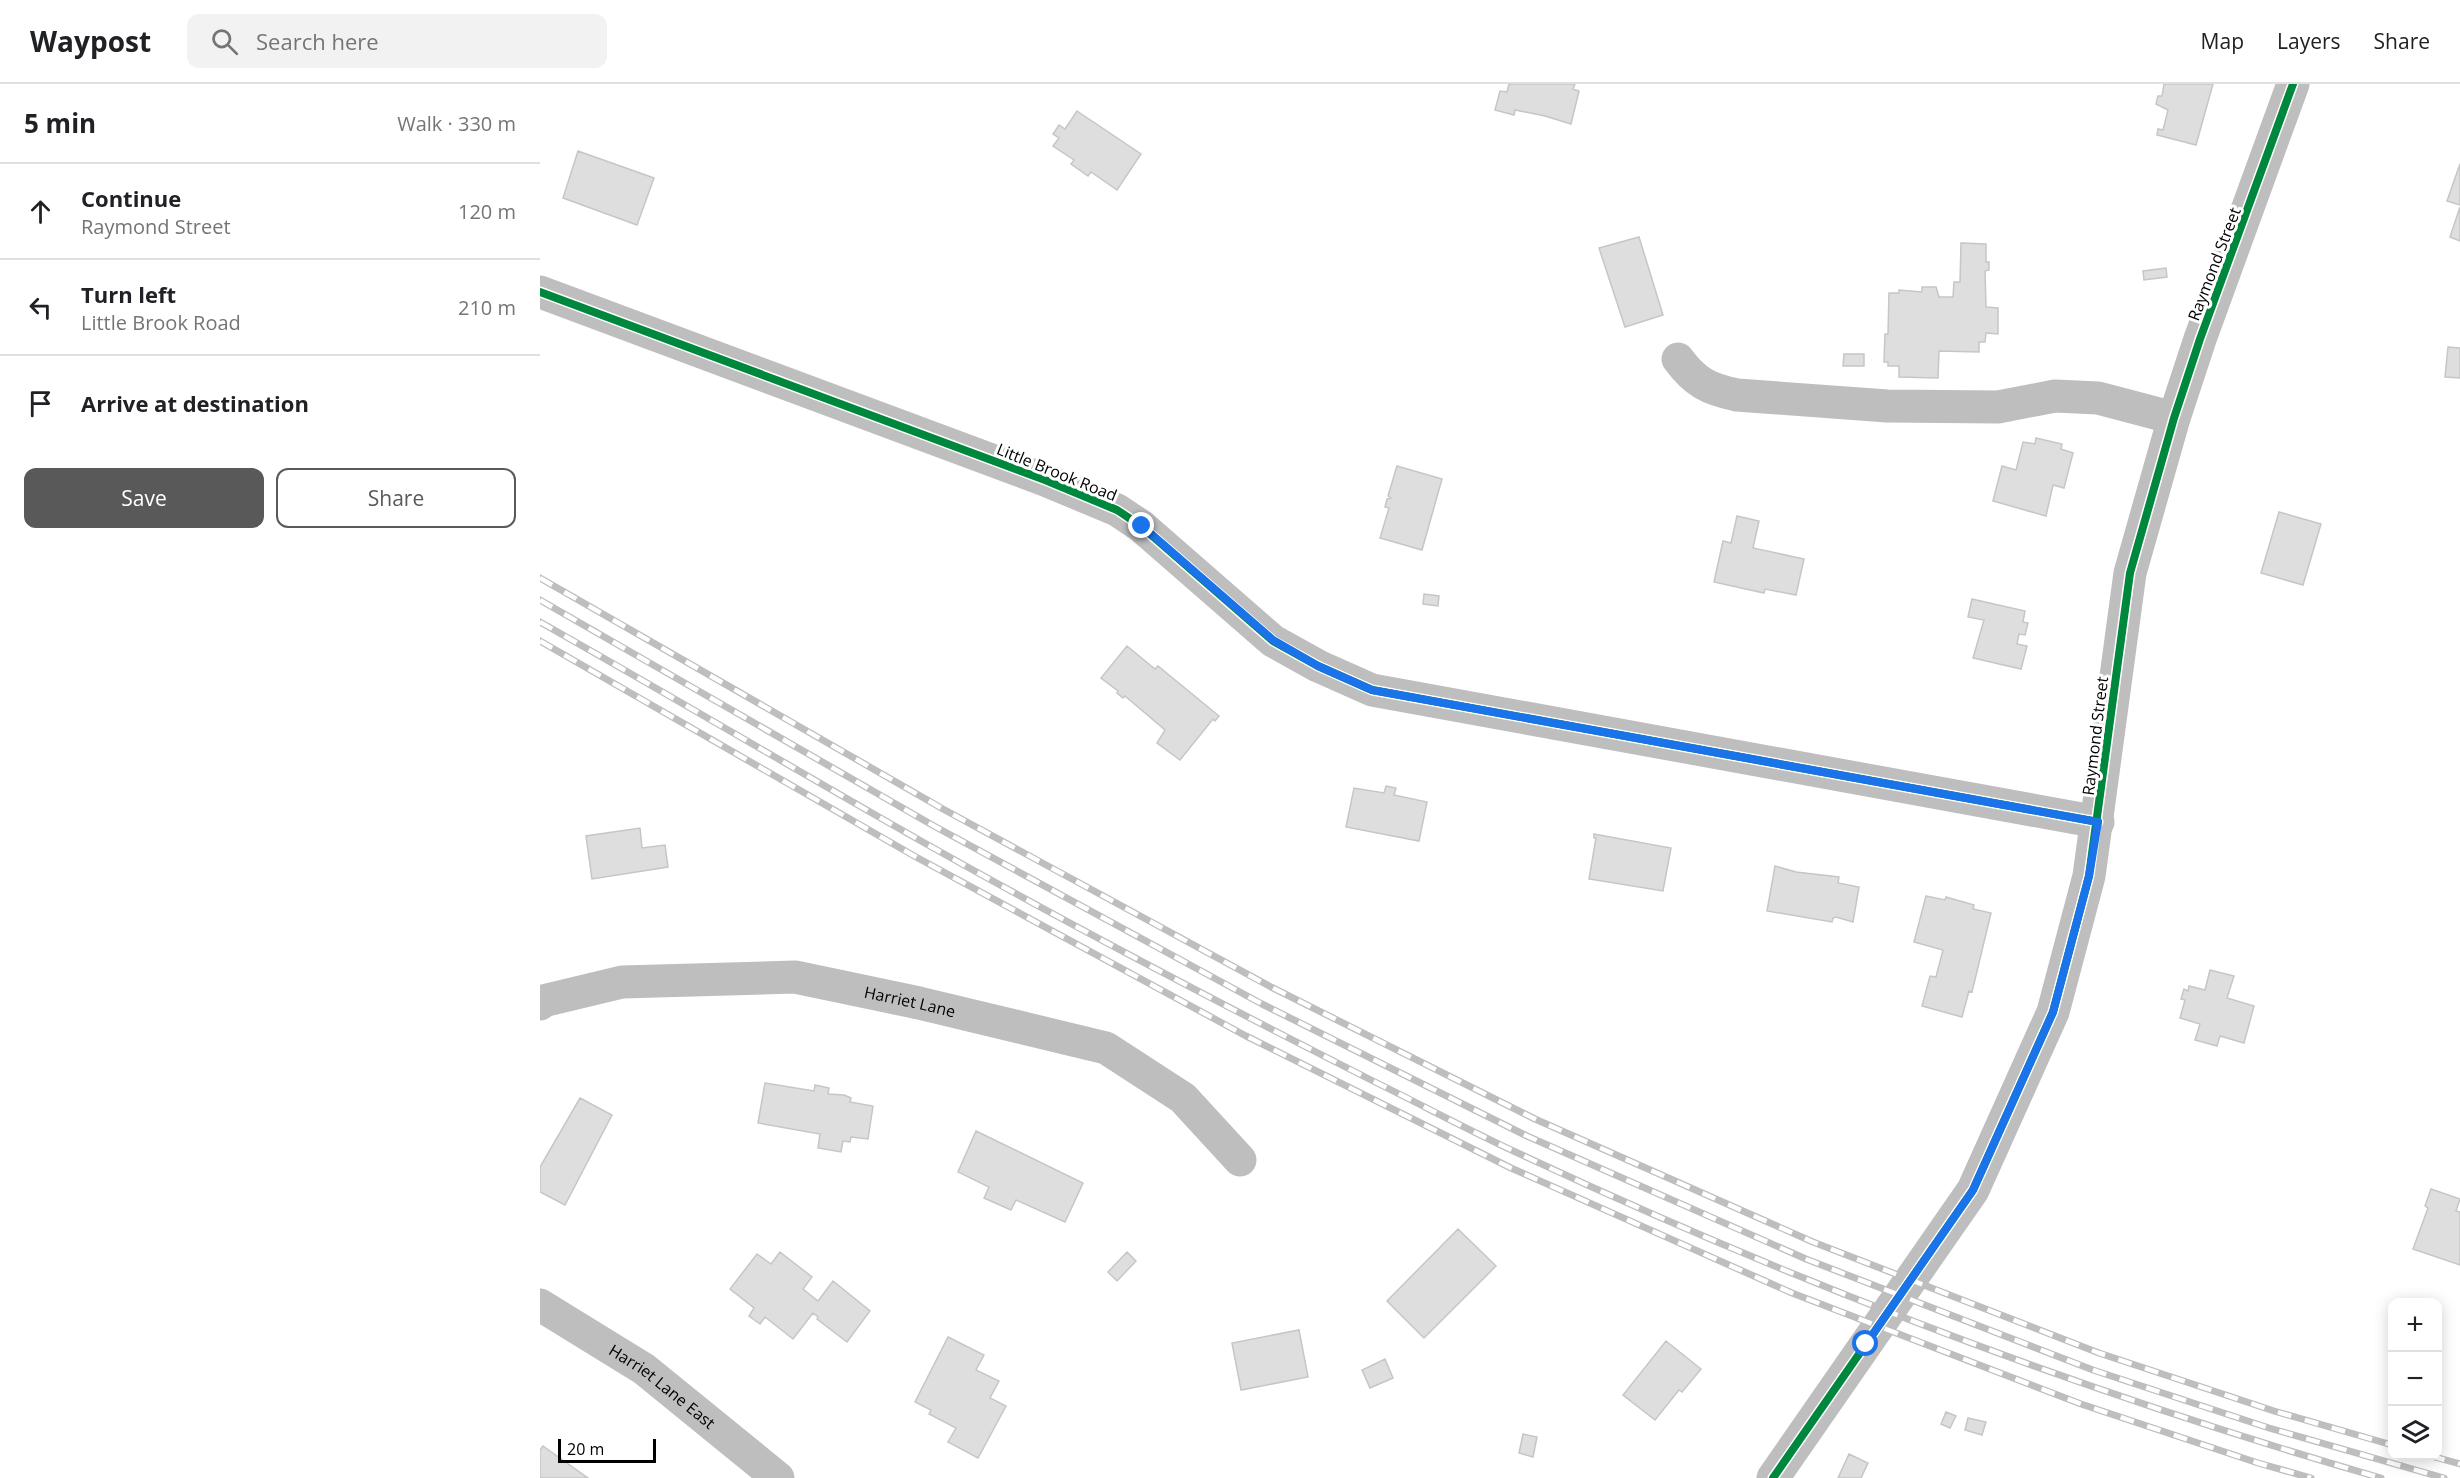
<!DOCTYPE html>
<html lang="en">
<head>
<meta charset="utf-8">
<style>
	:root { --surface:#fff; --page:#f2f2f2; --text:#202124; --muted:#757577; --line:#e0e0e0; --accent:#595959 }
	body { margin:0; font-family:"Open Sans",sans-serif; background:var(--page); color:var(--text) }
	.controls { position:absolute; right:18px; bottom:18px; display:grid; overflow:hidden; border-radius:12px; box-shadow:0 3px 15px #0003 }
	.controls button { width:54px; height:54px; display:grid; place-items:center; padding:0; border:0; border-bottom:2px solid var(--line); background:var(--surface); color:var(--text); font:30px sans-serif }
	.scale { position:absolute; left:18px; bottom:15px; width:98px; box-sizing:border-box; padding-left:6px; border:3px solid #000; border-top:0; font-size:16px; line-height:21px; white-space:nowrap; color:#000; -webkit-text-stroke:4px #fff; paint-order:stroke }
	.stop { position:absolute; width:18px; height:18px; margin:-14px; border:4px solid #1a73e8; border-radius:50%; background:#fff }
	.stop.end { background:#1a73e8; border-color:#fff; box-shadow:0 2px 6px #0008 }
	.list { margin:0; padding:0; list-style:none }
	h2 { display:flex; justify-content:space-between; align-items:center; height:78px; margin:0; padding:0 24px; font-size:26px }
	h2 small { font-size:20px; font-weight:400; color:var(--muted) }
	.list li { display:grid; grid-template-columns:39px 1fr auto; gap:18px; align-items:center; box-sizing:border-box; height:96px; padding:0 24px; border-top:2px solid var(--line) }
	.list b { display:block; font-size:22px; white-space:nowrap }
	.list p { margin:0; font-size:20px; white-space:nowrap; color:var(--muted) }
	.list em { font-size:20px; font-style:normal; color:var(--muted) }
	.actions { display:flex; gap:12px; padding:18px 24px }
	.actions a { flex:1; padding:14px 0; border:2px solid var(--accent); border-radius:12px; text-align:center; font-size:21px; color:var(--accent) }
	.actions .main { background:var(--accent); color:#fff }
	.icon { flex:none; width:33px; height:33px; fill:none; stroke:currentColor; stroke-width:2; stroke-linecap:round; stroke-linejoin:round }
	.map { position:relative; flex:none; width:1920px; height:1394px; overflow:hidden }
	header { display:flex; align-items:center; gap:36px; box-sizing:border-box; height:84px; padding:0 30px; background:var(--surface); border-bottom:2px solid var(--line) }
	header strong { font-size:28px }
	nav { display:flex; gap:33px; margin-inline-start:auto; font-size:21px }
	.search { width:420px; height:54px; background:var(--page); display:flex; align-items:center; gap:15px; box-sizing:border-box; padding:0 21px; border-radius:12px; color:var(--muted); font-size:22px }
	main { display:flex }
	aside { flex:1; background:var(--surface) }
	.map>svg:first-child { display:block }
</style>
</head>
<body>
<header>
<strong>Waypost</strong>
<div class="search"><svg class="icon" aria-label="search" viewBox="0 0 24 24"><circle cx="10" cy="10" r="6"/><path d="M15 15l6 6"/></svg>Search here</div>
<nav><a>Map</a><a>Layers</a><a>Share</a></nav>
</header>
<main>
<aside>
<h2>5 min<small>Walk · 330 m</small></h2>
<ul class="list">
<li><svg class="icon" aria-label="ahead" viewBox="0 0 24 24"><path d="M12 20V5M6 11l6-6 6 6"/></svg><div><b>Continue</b><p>Raymond Street</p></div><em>120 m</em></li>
<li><svg class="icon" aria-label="left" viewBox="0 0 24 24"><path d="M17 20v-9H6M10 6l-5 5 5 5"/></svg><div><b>Turn left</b><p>Little Brook Road</p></div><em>210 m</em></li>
<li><svg class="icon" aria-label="arrive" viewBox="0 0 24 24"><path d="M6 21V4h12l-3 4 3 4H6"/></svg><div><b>Arrive at destination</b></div></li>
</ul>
<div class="actions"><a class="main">Save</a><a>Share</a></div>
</aside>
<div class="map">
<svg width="1920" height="1394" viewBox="0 0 1920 1394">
	<rect width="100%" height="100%" fill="#fff"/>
	<path fill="#dedede" stroke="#c6c6c6" stroke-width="1.5" d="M969,0H1035L1033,5L1039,7L1031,40L1005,32L975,26L974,31L955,26L960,7L967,8Z
		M1624,0H1673L1656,61L1617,51L1618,45L1623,46L1628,26L1616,20L1618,12H1622Z
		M537,27L601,70L577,106L551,88L548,92L531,80L534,76L513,62L519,54L513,50L519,41L525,45Z
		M38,67L114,94L97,141L23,114Z
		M1920,80V121L1907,117Z
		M1920,123V157L1910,153Z
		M1099,153L1123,231L1085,243L1059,164Z
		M1421,159L1446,160V178H1449V186L1445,187L1446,223L1458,224V250L1446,249L1445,258H1439V268L1399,267L1398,294L1359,293V282H1348V278H1344L1345,250H1348L1349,209H1359V206L1382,208V203H1396L1399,213H1413L1414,198H1420Z
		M1626,184L1627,193L1604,196L1603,187Z
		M1908,263L1920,264V294L1905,293Z
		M1304,270H1324V282H1303Z
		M1496,354L1522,360L1521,365L1533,369L1524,404L1513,401L1506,432L1453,417L1462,382L1476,386L1483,358L1495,360Z
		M857,382L902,395L882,466L840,454L849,424L845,423L847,415L851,414L848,412Z
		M1739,428L1781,440L1763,501L1721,489Z
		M1197,432L1219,437L1213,464L1264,475L1256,511L1225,505L1224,509L1174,498L1183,457L1191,459Z
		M884,510L899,512L898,522L883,520Z
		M1432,515L1485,527L1483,538L1488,539L1485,551L1479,550L1477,560L1487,562L1481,585L1433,574L1444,536L1428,533Z
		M587,562L615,585L618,582L679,632L675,637L673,635L640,676L617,659L625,646L585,612L583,614L577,609L578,607L561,594Z
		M846,702L856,704L854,711L887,718L879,757L806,743L814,704L844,709Z
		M100,744L102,764L125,761L128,783L52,795L46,752Z
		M1054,750L1131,764L1123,807L1049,795L1056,754H1054Z
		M1235,782L1256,788L1299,793L1298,799L1319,803L1313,838L1296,833L1293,834L1292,838L1227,827Z
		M1386,812L1405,816L1406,813L1434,821L1433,825L1451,829L1432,908L1429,907L1422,933L1382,922L1390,892L1396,893L1403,866L1374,858Z
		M1670,886L1694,892L1687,914L1714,922L1704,959L1680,952L1677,962L1655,956L1660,940L1640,934L1645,916L1641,915L1644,905L1648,907L1649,902L1665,906Z
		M225,999L274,1007L275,1001L289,1004L288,1010L304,1011L311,1014L310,1018L333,1022L328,1055L311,1053L310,1058L303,1057L301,1068L278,1064L280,1050L218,1039Z
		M40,1014L72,1031L25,1121L0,1108V1083Z
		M436,1047L543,1099L525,1138L476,1116L471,1126L444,1114L449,1103L418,1088Z
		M1891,1105L1920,1115L1916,1127L1920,1128V1181L1873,1165L1888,1124L1885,1122Z
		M918,1145L956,1182L884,1254L847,1217Z
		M240,1168L272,1193L263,1205L278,1217L293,1197L330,1227L307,1258L277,1235L278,1233L273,1229L253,1255L225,1233L220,1240L209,1232L214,1224L190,1205L217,1170L231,1180Z
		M587,1168L596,1177L577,1197L568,1188Z
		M759,1246L768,1293L701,1306L692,1259Z
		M408,1253L444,1271L436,1286L459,1297L450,1314L466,1322L438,1374L408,1358L416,1344L389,1330L391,1326L375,1318Z
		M1126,1257L1161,1285L1142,1308L1139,1306L1115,1336L1083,1311Z
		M845,1275L853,1294L830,1304L822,1286Z
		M1406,1328L1416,1332L1410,1344L1401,1340Z
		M1428,1334L1446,1338L1442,1351L1425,1346Z
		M983,1350L997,1353L993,1373L979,1369Z
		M3,1362L48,1394H0V1366Z
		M1309,1370L1328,1379L1321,1394H1298Z"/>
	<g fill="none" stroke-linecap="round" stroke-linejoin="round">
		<g stroke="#bebebe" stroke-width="33">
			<path d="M0,208L505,396L577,426L601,442L733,557L778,582L832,606L1558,738"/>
			<path d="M1138,275C1155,298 1168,305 1197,311L1347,322L1458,323L1515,312L1558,314L1634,334"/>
			<path id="s1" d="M0,920L3,917L82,898L255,893L379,919L566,964L643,1014L700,1076"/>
			<path id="s2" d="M0,1221L104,1285L238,1394"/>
			<path d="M1233,1394L1433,1106L1513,928L1549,792L1590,489L1634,334L1660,255L1753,0"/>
		</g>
		<defs>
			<path id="rail" d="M0,494L403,725L731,903L995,1035L1273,1158L1559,1269L1734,1327L1852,1361
				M0,516L394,742L722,920L987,1052L1266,1175L1553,1286L1729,1344L1904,1394
				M0,538C128,610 254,685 381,757C530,841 681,920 833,997C882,1021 930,1047 980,1070C1258,1200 1546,1309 1841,1394
				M0,557L376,773L706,952L971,1084L1252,1209L1541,1320L1718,1379L1771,1394
				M1891,1372L1920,1380"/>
		</defs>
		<use href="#rail" stroke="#bebebe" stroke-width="7"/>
		<use href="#rail" stroke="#fff" stroke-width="4.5" stroke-dasharray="14" stroke-linecap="butt"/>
		<defs>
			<path id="cycleway" d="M0,208L505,396L577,426L601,442L733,557L778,582L832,606L1558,738
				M1233,1394L1433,1106L1513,928L1549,792L1590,489L1634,334L1660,255L1753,0"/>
		</defs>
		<use href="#cycleway" stroke="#fff" stroke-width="11"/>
		<use href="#cycleway" stroke="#00873e" stroke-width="8"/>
	</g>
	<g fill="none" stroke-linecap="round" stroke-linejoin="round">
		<path stroke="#1a73e8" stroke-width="8" d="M602,442L733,556L778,582L832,606L1558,738L1549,792L1513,928L1433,1106L1326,1260"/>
	</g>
	<g text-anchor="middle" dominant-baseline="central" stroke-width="6" stroke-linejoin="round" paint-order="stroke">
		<g font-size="16" fill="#000" stroke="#fff">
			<text transform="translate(1674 180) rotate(-69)">Raymond Street</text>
			<text transform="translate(517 388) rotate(22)">Little Brook Road</text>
			<text transform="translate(1555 652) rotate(-83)">Raymond Street</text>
			<text stroke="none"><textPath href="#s1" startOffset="376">Harriet Lane</textPath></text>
			<text stroke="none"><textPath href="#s2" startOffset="147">Harriet Lane East</textPath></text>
		</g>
	</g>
</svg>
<div class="controls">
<button>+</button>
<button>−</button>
<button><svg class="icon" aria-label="layers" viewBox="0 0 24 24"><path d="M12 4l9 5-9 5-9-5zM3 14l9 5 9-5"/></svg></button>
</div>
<div class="scale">20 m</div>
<div class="stop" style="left:1326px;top:1260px"></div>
<div class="stop end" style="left:602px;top:442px"></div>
</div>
</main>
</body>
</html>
